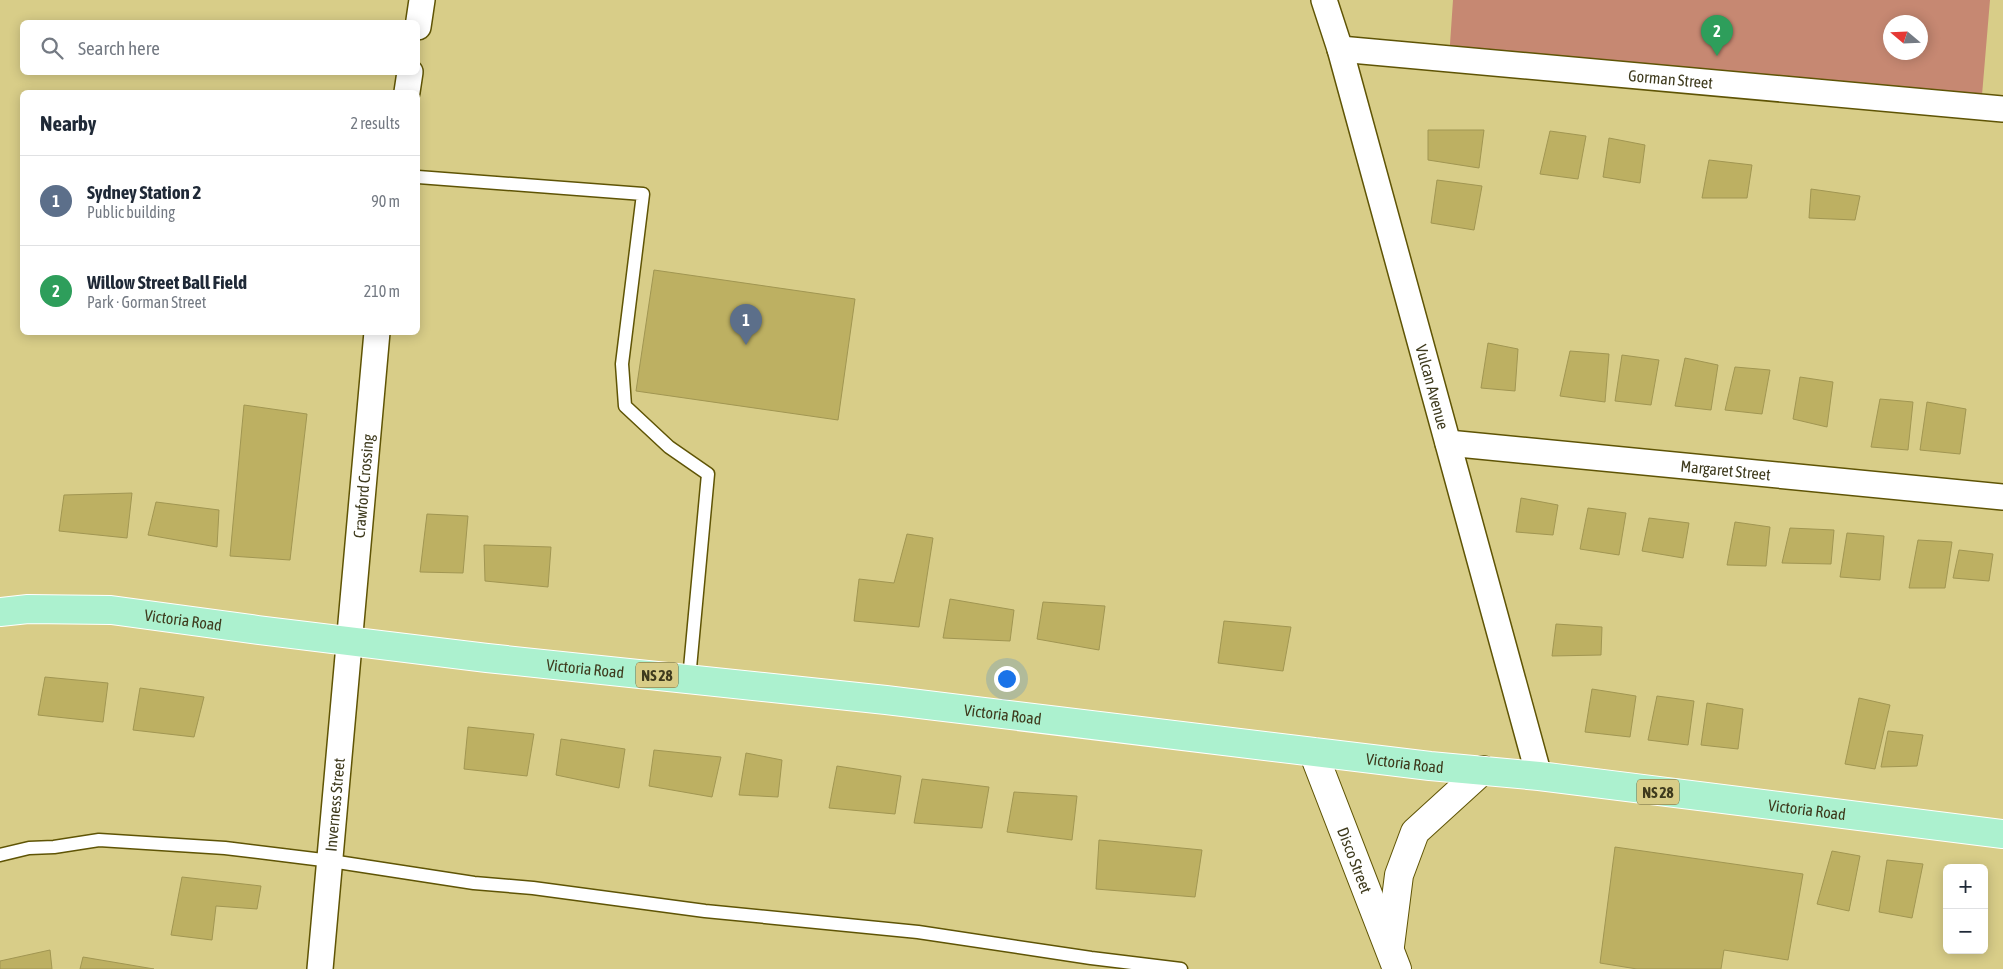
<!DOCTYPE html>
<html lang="en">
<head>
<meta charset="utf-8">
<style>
	:root { --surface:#fff; --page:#f6f6f7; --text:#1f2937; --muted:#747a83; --line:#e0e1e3; --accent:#2563eb }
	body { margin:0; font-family:"Asap Condensed",sans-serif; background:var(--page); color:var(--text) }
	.controls { position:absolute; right:15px; bottom:15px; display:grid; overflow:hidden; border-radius:8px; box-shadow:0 2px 12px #0003 }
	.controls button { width:45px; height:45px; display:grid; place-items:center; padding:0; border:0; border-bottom:1px solid var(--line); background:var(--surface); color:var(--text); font:25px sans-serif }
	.compass { position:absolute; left:1883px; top:15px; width:45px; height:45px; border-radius:50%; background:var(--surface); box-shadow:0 2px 12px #0003; rotate:289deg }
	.you { position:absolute; left:1006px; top:678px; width:18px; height:18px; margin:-12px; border:4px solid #fff; border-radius:50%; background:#1a73e8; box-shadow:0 0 0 8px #1a73e833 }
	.badge { display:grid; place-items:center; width:32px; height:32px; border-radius:50%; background:var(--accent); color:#fff; font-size:16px; font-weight:700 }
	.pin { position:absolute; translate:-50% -41px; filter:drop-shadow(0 1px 2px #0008) }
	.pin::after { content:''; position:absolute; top:26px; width:18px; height:15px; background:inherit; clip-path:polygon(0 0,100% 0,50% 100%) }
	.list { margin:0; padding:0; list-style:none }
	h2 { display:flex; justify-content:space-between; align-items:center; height:65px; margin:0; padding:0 20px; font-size:21px }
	h2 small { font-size:16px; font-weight:400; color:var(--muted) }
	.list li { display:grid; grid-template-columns:32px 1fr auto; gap:15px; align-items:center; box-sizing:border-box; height:90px; padding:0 20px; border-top:1px solid var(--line) }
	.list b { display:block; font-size:19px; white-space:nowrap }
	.list p { margin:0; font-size:16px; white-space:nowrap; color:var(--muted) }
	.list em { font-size:16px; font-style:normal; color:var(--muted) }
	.icon { flex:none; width:28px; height:28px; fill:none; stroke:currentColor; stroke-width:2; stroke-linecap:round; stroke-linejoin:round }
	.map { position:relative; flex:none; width:2003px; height:969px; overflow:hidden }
	.search { position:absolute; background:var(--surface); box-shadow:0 2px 12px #0003; left:20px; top:20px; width:400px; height:55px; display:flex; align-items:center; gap:12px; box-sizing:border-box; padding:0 18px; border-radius:8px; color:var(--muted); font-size:19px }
	.panel { position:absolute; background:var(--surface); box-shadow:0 2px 12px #0003; left:20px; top:90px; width:400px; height:245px; border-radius:8px }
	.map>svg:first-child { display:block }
</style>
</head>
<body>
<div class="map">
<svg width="2003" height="969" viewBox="0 0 2003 969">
	<rect width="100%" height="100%" fill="#d8cd88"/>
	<path fill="#c68872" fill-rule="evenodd" d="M1453,0H1990L1981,107L1449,59ZM1890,22H1920V52H1890Z"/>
	<path fill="#bdb062" stroke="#a19652" d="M1428,130H1484L1479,168L1428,160Z
		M1550,131L1586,136L1578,179L1540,174Z
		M1609,138L1645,145L1640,183L1603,177Z
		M1709,160L1752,165L1747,198H1702Z
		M1437,180L1482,186L1474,230L1431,223Z
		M1811,189L1860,196L1855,220L1809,218Z
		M654,270L855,299L838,420L636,391Z
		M1488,343L1518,349L1515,391L1481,388Z
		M1570,351L1609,354L1605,402L1560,396Z
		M1622,355L1659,360L1651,405L1615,401Z
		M1685,358L1718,365L1711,410L1675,406Z
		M1735,367L1770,370L1762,414L1725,410Z
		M1800,377L1833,382L1827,427L1793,419Z
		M1880,399L1913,402L1908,450L1871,447Z
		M1927,402L1966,409L1960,454L1920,450Z
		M244,405L307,414L290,560L230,556Z
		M132,493L127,538L59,531L64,495Z
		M1521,498L1558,505L1553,535L1516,532Z
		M156,502L219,510L217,547L148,535Z
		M1588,508L1626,513L1619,555L1580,549Z
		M427,514L468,516L463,573L420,572Z
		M1649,518L1689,523L1683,558L1642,551Z
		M1735,522L1770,527L1766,566L1727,565Z
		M1790,528L1834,530L1831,564L1782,563Z
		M1847,533L1884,536L1880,580L1840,577Z
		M907,534L933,538L919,627L854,621L859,579L894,583Z
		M1918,540L1952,542L1945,588H1909Z
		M484,545L551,547L548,587L485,581Z
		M1959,550L1993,554L1989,581L1953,578Z
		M950,599L1014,610L1010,641L943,638Z
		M1043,602L1105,606L1099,650L1037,639Z
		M1224,621L1291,627L1283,671L1218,663Z
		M1556,624L1602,627L1601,655L1552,656Z
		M45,677L108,683L103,722L38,715Z
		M140,688L204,697L194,737L133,730Z
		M1592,689L1636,696L1630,737L1585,732Z
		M1657,696L1694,701L1688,745L1648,740Z
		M1859,698L1890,705L1875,769L1845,764Z
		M1707,703L1743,709L1738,749L1701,745Z
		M468,727L534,734L527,776L464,769Z
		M1888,731L1923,735L1917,766L1881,767Z
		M561,739L625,749L619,788L556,775Z
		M654,750L721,757L712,797L649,786Z
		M746,753L782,760L778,797L739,795Z
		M837,766L901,776L895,814L829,808Z
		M922,779L989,787L982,828L914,823Z
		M1014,792L1077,796L1072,840L1007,832Z
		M1099,840L1202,850L1195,897L1096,889Z
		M1615,847L1803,874L1788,960L1724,950L1721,969H1637L1600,963Z
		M1832,851L1860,856L1849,911L1817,904Z
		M1887,860L1923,864L1912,918L1879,912Z
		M182,877L261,886L257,909L216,906L212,940L171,935Z
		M50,950L52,969H0V961Z
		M83,957L154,969H80Z"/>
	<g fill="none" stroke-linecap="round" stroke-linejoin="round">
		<defs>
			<path id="service" d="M418,177L643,194L622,364L625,406L669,447L708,474L689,679
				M0,855L29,848L54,847L99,840L225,848L331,861L474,883L533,888L705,911L918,932L1091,958L1181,969"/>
			<g id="minor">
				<path id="s1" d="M1324,0L1340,49L1539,776"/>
				<path d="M418,27L422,0"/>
				<path id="s2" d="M1340,49L2003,109"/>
				<path d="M407,92L410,72"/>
				<path id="s3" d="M1448,443L2003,497"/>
				<path id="s4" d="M320,969L377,332"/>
			</g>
			<g id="tertiary">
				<path id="s5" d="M1313,752L1397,969"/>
				<path d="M1390,946L1399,875L1415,832L1483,770"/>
			</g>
			<g id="primary">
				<path id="s6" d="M0,612L28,609L111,610L258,630L487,658L886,700L1430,766L1539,776L2003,834"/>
			</g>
		</defs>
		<use href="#service" stroke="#5f5405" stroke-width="15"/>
		<use href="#minor" stroke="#5f5405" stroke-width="28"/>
		<use href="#tertiary" stroke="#5f5405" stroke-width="30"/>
		<use href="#primary" stroke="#fff" stroke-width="30"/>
		<use href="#service" stroke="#fff" stroke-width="12"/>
		<use href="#minor" stroke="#fff" stroke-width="25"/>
		<use href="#tertiary" stroke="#fff" stroke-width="28"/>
		<use href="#primary" stroke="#acf1cf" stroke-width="28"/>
	</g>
	<g text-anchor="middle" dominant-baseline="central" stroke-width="4.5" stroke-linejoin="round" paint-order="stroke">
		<g fill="#d8cd88" stroke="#6c663d" stroke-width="1">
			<rect x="636" y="662.5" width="42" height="25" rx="4"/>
			<rect x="1637" y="779.5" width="42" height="25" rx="4"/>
		</g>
		<g font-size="15" font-weight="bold" fill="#3e3a1d">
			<text x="657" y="675">NS 28</text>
			<text x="1658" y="792">NS 28</text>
		</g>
		<g font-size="16" fill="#3e3a1d" stroke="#d8cd88">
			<text stroke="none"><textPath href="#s2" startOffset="332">Gorman Street</textPath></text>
			<text stroke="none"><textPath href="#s1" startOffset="402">Vulcan Avenue</textPath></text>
			<text stroke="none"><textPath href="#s3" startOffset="279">Margaret Street</textPath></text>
			<text stroke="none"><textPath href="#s4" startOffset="485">Crawford Crossing</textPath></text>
			<text stroke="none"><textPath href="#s6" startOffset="184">Victoria Road</textPath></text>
			<text stroke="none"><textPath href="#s6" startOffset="589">Victoria Road</textPath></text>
			<text stroke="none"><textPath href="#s6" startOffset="1009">Victoria Road</textPath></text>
			<text stroke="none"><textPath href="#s6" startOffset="1414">Victoria Road</textPath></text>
			<text stroke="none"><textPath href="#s4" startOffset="165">Inverness Street</textPath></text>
			<text stroke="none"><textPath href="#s6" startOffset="1819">Victoria Road</textPath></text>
			<text stroke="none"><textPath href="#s5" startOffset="116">Disco Street</textPath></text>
		</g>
	</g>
</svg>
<div class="controls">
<button>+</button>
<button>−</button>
</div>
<svg class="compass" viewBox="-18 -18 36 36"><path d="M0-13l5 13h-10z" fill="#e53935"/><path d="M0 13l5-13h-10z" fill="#747a83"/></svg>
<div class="you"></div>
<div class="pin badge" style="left:746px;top:345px;background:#5c6f8a">1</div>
<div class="pin badge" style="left:1717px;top:56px;background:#2e9e5b">2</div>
<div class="search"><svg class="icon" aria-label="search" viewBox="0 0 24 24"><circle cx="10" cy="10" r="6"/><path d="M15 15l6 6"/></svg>Search here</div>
<section class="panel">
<h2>Nearby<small>2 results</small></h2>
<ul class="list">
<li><span class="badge" style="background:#5c6f8a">1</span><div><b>Sydney Station 2</b><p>Public building</p></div><em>90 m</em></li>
<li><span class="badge" style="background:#2e9e5b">2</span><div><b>Willow Street Ball Field</b><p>Park · Gorman Street</p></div><em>210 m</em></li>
</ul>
</section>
</div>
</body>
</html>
